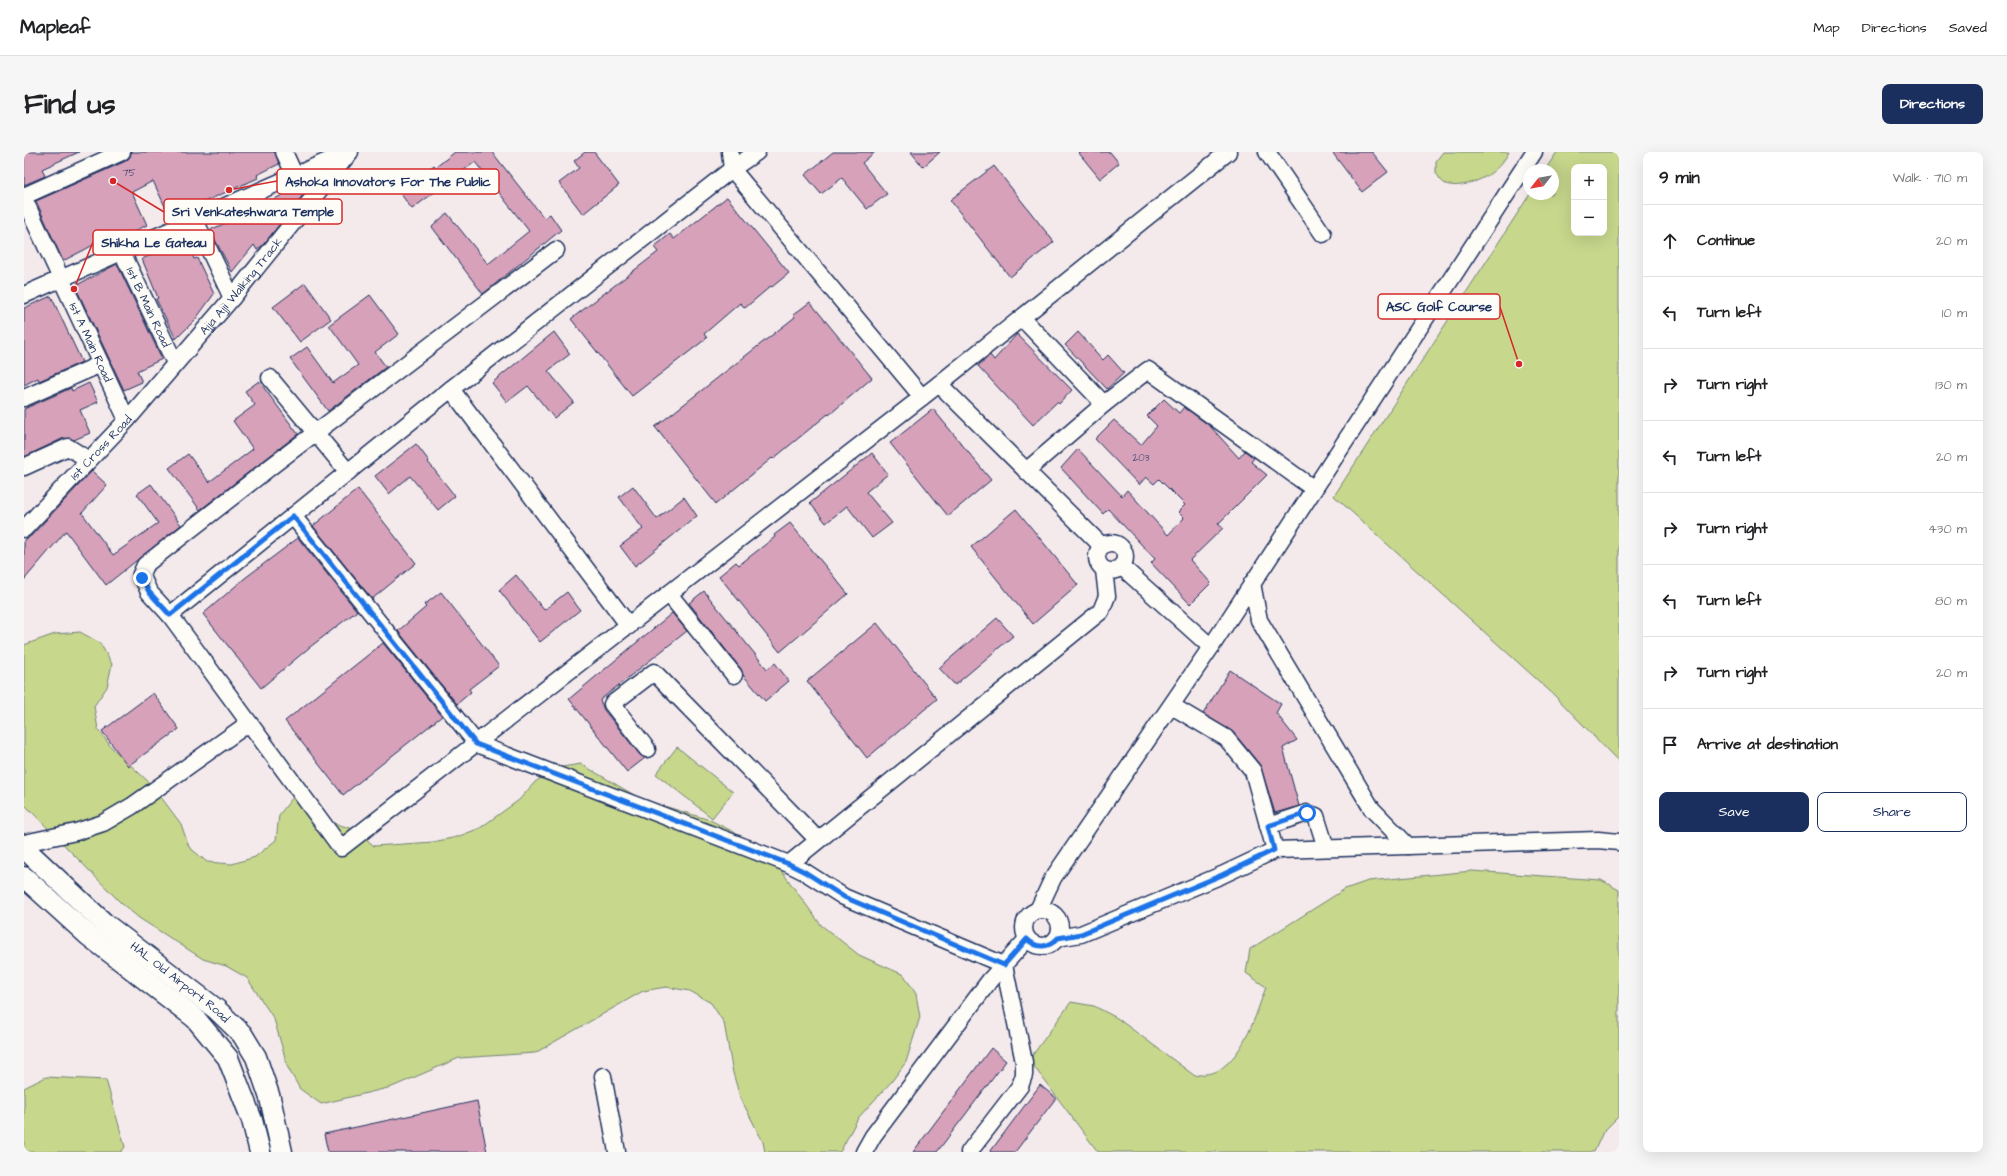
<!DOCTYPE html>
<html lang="en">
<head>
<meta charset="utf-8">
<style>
	:root { --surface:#fff; --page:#f6f6f6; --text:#202124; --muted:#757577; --line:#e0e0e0; --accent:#1b2f5e }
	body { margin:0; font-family:"Architects Daughter",sans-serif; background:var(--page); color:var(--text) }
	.controls { position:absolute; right:12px; top:12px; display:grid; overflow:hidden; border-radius:8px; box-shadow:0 4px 16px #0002 }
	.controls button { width:36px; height:36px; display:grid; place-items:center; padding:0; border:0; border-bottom:1px solid var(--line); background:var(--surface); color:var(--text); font:20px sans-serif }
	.compass { position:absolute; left:1499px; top:12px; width:36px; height:36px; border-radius:50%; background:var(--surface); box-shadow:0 4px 16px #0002; rotate:239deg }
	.stop { position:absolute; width:12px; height:12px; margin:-9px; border:3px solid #1a73e8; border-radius:50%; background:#fff }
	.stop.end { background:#1a73e8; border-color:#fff; box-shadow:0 1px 4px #0008 }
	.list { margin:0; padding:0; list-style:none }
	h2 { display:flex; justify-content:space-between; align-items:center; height:52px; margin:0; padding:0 16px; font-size:17px }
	h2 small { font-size:13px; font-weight:400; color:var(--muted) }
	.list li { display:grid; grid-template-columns:26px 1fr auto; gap:12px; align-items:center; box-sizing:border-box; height:72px; padding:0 16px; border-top:1px solid var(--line) }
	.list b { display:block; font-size:15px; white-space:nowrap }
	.list em { font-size:13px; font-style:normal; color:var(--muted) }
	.actions { display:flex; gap:8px; padding:12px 16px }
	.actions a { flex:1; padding:9px 0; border:1px solid var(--accent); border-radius:8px; text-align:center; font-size:14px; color:var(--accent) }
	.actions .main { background:var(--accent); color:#fff }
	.icon { flex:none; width:22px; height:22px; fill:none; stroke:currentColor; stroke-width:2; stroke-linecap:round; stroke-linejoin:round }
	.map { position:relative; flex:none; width:1595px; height:1000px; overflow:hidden; border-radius:8px }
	header { display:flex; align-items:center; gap:24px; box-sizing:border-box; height:56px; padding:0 20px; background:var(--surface); border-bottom:1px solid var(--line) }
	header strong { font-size:19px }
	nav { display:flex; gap:22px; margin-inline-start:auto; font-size:14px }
	.intro { display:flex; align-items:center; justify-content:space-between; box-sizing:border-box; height:96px; padding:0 24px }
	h1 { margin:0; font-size:28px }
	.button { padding:10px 18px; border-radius:8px; background:var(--accent); color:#fff; font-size:14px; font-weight:700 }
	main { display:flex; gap:24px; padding:0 24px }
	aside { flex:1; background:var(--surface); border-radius:8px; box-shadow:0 4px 16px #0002 }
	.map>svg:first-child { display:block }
</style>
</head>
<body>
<header>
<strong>Mapleaf</strong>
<nav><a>Map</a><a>Directions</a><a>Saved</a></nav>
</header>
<div class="intro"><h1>Find us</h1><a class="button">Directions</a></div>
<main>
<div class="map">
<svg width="1595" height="1000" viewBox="0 0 1595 1000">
	<rect width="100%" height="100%" fill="#f5eaeb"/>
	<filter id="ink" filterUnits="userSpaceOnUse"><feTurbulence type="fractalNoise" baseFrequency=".025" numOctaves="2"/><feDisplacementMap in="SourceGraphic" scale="8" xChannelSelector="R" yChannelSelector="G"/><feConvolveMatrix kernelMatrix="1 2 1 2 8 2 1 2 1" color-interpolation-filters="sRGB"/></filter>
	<g filter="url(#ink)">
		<path fill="#c7d78c" stroke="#718375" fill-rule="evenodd" d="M1419,0H1485C1481,8 1474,16 1467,21C1457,29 1432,38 1420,31C1417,29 1414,24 1412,21V9Z
			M1533,0H1595V610L1530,543L1310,344L1506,42H1529V18H1521ZM1550,15H1580V81H1550Z
			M56,480L76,491L88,512L83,535L70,554L74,577L87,595L128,633L157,672L165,695L183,710L208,712L231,705L252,688L255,663L269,645L288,659L310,671L332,678L350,694L409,690L433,685L456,676L495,648L511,630L532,616L557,612L617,647L686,668L710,680L756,717L797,773L835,803L880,823L892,842L896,865L882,910L868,929L834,966L816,1000H741L739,990L716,945L709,921L700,871L687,851L666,839L642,835L619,839L511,901L435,906L368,935L297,952L276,937L264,916L250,867L223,826L202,814L179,807L115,766L97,751L0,652V493L31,482Z
			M653,595L709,640L688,666L632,622Z
			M1448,719L1577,728L1595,738V964L1579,980L1570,1000H1074L1005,908L1047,850L1070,854L1093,866L1171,924C1178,922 1189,922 1195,918C1222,900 1231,864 1242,835L1222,821L1226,797L1321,737L1344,729Z
			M22,925L82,928L101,995L97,1000H0V936Z"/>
		<path fill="#d6a1b9" stroke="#1b2f5e" d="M0,0H55L18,17L21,24L0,33Z
			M107,0H251L255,12L233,23L234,26L146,65L129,29L108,40L123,73L82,93L79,88L39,109L12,49L102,9L106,5Z
			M431,0H468L520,66L526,62L537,78L459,142L408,75L423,61L464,112L505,79L451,10L388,57L376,41L410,13L412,15Z
			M561,0H570L595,33L559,62L535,31L555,16L550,9Z
			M809,0H851L838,11L863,42L843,57L818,26L797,42L781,23Z
			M887,0H916L899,15Z
			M1054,0H1086L1095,11L1076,27Z
			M1308,0H1348L1364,20L1338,40Z
			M970,14L1030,90L986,125L926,48Z
			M285,28L287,33L239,93L233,98L230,93L208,120L186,78L217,64L215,62L249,48Z
			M703,45L765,121L748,135L747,134L721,156L716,151L680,182L683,186L608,244L547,167L634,100L630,95L646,82L650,87Z
			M159,83L170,107L173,106L190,142L171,168L152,187L132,147L134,146L118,107L142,96L140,92Z
			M93,112L138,207L113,219L118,230L100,238L51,134Z
			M281,131L307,167L276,190L249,155Z
			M346,143L375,182L351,200L362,215L304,259L266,207L283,195L309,231L334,213L305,173Z
			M27,144L58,210L15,229L14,226L0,233V156Z
			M786,150L848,226L805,263L804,262L749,307L748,306L692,352L631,275L771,165L769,163Z
			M530,180L546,202L524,219L550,250L530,266L504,234L483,250L468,231Z
			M1054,180L1079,208L1084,203L1100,221L1083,237L1041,193Z
			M993,182L1048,238L1035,252L1033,250L1009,273L954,214L966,203L970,208Z
			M235,229L274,282L176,358L145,316L164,302L185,330L229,297L209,269L231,253L221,239Z
			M65,231L74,250L56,258L66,281L50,288L40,286L0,305V257L47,236L48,239Z
			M1140,247L1155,261L1160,255L1186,274L1215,306L1221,299L1230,306L1227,310L1243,323L1194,372L1199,376L1166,408L1187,431L1166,452L1127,411L1131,407L1084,357L1079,362L1037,316L1054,297L1098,344L1103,338L1144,383L1160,366L1154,360L1161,353L1135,327L1130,332L1122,325L1115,333L1071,287L1090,268L1117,293L1133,274L1123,264Z
			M909,257L967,328L924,364L866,291Z
			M392,292L405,309L404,310L431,344L414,358L386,324L365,342L351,324Z
			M848,301L864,322L842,340L868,371L848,386L823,354L802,371L786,351Z
			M68,319L83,333L58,361L89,403L134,371L113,342L127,332L157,373L82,433L42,379L0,428V388L7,384Z
			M609,334L633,367L660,345L673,364L611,414L596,394L619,377L595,345Z
			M334,337L392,411L348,447L289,374Z
			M992,357L1054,433L1009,472L947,395Z
			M766,371L824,442L756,500L695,424L712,410L715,413L751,385L750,383Z
			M274,386L333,459L286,495L237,536L179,462L221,426Z
			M492,423L520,458L543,440L556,458L516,490L475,438Z
			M680,439L743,517L751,511L765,529L741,549L719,523L717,517L665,451Z
			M417,440L475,514L445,537L447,540L433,552L374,479L402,455L400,453Z
			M648,461L663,479L576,548L580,558L616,603L621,606L603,620L545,547Z
			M973,466L989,484L931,533L915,516Z
			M853,471L913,547L843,606L783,529Z
			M359,491L418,564L319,643L261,569Z
			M1206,518L1257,552L1252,561L1273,588L1259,596L1275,654L1251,661L1236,613L1209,580L1179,562Z
			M129,541L155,577L104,614L78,579Z
			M967,896L982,909L913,1000H889Z
			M1016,933L1032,946L991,1000H966Z
			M453,949L463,1000H304L300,982Z"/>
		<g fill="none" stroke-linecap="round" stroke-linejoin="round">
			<defs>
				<g id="minor">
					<path d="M260,0L271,24"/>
					<path d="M706,0L708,17L898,245"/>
					<path d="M1243,0L1299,82"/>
					<path d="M0,44L98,0"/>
					<path id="s1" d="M0,47L103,268"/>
					<path d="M171,68L208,146"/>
					<path d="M532,98L249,313L121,413L117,422L125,440L146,463L317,696L915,232L1204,0"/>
					<path id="s2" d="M98,100L151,211"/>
					<path d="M0,143L324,0"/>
					<path d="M998,166L1080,252"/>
					<path d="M246,226L324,320"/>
					<path d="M915,232L1078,394"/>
					<path d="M427,237L605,474"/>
					<path d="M0,246L77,212"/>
					<path d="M0,315L44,295L65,308"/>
					<path d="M1002,319L1080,252L1124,218L1290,337"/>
					<path d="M269,364L453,592L765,712"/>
					<path id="s3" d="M0,377L103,268L208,146L326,0"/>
					<circle cx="1087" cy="405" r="14"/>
					<path d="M1097,414L1187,495"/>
					<path d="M1228,431L1235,468L1348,657L1384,694L1574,688L1595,690"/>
					<path d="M645,442L710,523"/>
					<path d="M146,463L427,237L708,17L733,0"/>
					<path d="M1148,554L1202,586L1229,619L1251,698"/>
					<path d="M623,597L588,552L630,520L794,688"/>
					<path d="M1244,674L1283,661L1292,664L1302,696"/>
					<path d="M0,691L52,680L79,671L108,654L225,571"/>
					<path d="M1014,758L1029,726L1187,495L1510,0"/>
					<circle cx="1018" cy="776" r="18"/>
					<path d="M1033,786L1057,782L1198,723L1251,698L1384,694"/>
					<path d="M579,924L593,1000"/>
					<path d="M840,1000L849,984L966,828L1003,787"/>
					<path d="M945,1000L996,934L1000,923V910L980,813L820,745L781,720L765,712L1077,459L1083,444L1080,418"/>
				</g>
				<g id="major">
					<path id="s4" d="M0,696L80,771L192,857L218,882L232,905L246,946L258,1000"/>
					<path d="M0,725L65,784L171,866L204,906L228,968L236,1000"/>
				</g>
			</defs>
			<use href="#minor" stroke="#1b2f5e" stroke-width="19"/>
			<use href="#major" stroke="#1b2f5e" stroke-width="23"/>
			<use href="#minor" stroke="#fdfcf7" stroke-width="16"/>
			<use href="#major" stroke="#fdfcf7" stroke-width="20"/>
		</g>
	</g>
	<g fill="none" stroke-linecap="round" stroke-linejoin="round" filter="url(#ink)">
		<path stroke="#1a73e8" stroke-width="5" d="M118,426L125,440L146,463L269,364L452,592L765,712L781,720L820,745L980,813L1003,787C1013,797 1025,796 1034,786L1057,782L1198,723L1250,698L1244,674L1283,661"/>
	</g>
	<g text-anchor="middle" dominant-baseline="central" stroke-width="3.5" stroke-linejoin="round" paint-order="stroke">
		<g font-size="10" fill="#4a4c75">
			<text x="105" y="21">75</text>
			<text x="1117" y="306">203</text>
		</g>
		<g font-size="12" fill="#1b2f5e" stroke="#fdfcf7">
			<text stroke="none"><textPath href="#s3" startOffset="326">Ajja Ajji Walking Track</textPath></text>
			<text stroke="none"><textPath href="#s2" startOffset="61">1st B Main Road</textPath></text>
			<text stroke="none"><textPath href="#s1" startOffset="158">1st A Main Road</textPath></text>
			<text stroke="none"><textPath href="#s3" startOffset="112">1st Cross Road</textPath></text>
			<text stroke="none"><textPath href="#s4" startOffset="206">HAL Old Airport Road</textPath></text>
		</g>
	</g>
	<path fill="none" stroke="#d62828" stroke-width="1.5" d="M205 38L253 29M89 29L140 60M50 137L69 90M1495 212L1476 155"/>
	<g fill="#d62828" stroke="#fdfcf7" stroke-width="1.5">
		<circle cx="205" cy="38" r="4"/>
		<circle cx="89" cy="29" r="4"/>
		<circle cx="50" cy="137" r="4"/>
		<circle cx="1495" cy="212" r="4"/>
	</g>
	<g fill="#fdfcf7" stroke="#d62828" stroke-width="1.5">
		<rect x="253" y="17" width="222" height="25" rx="4"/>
		<rect x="140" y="47" width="178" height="25" rx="4"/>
		<rect x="69" y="78" width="121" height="25" rx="4"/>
		<rect x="1354" y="142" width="122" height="25" rx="4"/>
	</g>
	<g font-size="13" text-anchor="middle" font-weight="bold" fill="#1b2f5e">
		<text x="364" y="34">Ashoka Innovators For The Public</text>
		<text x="229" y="64">Sri Venkateshwara Temple</text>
		<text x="130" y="95">Shikha Le Gateau</text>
		<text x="1415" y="159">ASC Golf Course</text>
	</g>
</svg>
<div class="controls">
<button>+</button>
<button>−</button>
</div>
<svg class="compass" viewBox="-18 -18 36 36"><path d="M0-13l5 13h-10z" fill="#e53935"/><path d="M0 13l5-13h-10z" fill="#757577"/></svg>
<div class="stop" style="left:1283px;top:661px"></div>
<div class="stop end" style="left:118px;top:426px"></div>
</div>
<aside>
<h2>9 min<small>Walk · 710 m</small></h2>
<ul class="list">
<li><svg class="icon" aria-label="ahead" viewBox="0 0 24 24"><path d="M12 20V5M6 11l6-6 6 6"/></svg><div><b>Continue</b></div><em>20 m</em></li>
<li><svg class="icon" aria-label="left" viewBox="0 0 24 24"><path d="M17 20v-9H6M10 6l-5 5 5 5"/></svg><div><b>Turn left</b></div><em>10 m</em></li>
<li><svg class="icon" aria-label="right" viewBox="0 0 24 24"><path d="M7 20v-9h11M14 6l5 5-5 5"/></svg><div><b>Turn right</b></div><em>130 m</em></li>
<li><svg class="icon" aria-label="left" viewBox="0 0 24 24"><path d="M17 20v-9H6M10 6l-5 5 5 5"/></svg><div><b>Turn left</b></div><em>20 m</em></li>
<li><svg class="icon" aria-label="right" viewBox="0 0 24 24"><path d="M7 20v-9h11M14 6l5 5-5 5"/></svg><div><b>Turn right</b></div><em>430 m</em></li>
<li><svg class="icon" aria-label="left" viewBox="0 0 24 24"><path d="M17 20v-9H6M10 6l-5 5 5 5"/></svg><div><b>Turn left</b></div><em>80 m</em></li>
<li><svg class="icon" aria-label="right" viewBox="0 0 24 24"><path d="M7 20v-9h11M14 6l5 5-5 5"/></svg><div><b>Turn right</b></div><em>20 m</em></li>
<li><svg class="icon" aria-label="arrive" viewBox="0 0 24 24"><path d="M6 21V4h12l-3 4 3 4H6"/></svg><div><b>Arrive at destination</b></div></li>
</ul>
<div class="actions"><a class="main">Save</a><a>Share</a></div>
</aside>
</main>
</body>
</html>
